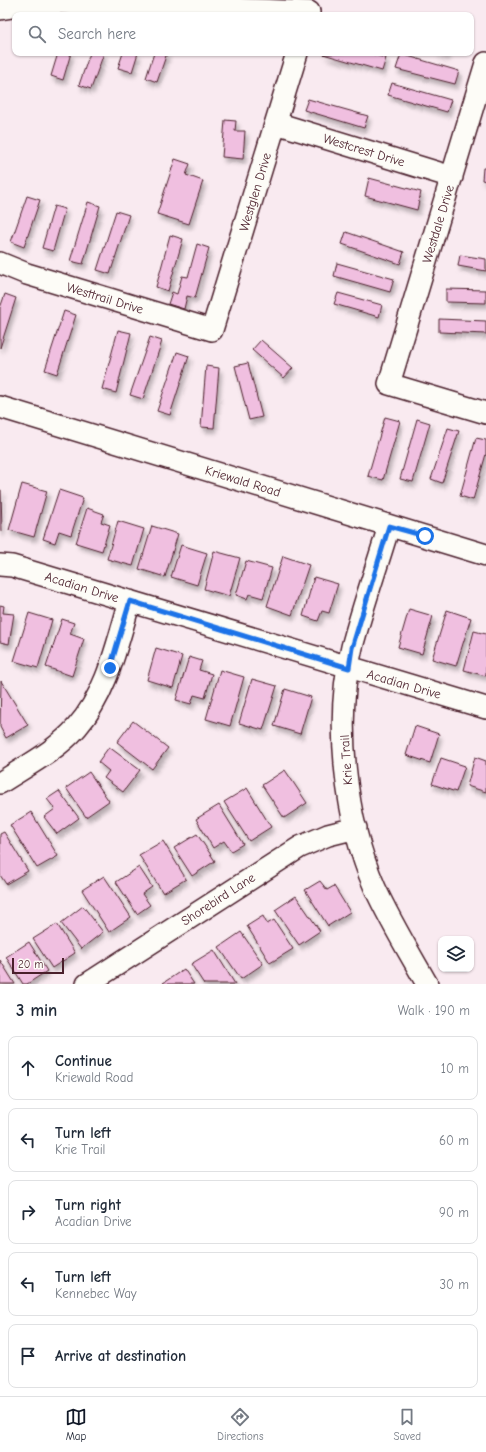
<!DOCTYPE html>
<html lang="en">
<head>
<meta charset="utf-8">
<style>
	:root { --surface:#fff; --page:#f2f2f3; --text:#1f2937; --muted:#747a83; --line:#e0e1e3; --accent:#111827 }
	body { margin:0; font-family:"Comic Neue",sans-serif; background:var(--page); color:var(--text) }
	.controls { position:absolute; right:12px; bottom:12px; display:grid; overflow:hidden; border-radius:8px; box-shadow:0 1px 3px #0004 }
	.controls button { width:36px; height:36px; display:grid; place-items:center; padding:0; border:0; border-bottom:1px solid var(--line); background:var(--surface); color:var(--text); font:20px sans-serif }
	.scale { position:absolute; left:12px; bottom:10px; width:52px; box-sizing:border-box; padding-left:4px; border:2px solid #4a1f2b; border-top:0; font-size:11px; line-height:14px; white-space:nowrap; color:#4a1f2b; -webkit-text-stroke:3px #fdfcf7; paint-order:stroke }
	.stop { position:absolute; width:12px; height:12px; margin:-9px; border:3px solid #1a73e8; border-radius:50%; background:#fff }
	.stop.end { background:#1a73e8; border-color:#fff; box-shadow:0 1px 4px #0008 }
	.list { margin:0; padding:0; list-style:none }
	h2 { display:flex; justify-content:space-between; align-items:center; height:52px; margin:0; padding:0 16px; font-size:17px }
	h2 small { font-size:13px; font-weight:400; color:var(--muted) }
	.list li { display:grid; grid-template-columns:26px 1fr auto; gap:12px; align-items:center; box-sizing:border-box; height:64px; margin:0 8px 8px; padding:0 8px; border:1px solid var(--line); border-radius:8px }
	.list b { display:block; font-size:15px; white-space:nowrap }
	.list p { margin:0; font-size:13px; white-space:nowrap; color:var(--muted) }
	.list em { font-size:13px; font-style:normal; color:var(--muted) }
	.icon { flex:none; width:22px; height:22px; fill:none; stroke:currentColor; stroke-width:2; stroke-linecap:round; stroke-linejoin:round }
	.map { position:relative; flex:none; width:486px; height:984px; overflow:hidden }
	.search { position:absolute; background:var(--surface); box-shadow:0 1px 3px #0004; left:12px; right:12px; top:12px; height:44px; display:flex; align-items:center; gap:10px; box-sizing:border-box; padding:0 14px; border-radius:8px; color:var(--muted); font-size:15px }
	.sheet { height:412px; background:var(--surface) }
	nav { display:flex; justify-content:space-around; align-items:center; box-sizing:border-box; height:56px; border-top:1px solid var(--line); background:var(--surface); font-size:11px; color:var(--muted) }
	nav a { display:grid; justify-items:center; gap:2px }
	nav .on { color:var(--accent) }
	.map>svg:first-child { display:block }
</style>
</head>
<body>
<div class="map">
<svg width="486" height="984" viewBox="0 0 486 984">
	<defs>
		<filter id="shadow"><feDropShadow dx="2.5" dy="4.5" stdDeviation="2" flood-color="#0004"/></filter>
	</defs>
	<rect width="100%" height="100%" fill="#f9eaf0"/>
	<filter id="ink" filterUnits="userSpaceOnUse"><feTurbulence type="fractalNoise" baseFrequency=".025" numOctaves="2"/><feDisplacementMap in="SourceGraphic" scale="8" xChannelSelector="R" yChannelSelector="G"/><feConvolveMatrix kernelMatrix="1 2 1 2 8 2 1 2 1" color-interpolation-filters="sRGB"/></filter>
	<g filter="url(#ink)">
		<path fill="#f0bfe0" stroke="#4a1f2b" filter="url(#shadow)" d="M58,53H71L63,80L51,76Z
			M90,53H104L91,89L79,85Z
			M123,53H138L132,72L118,68Z
			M154,53H167L157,82L146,78Z
			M368,53L386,58L382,71L323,54Z
			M436,53H448L447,56Z
			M401,54L459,71L455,84L396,69Z
			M392,83L451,100L447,112L388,95Z
			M308,99L368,116L364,128L304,110Z
			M225,120L236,121L235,131H245L243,159L222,157Z
			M175,159L190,164L186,175L203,181L189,224L157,214Z
			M483,168H486V181L482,180Z
			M369,178L421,192L417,210L365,196Z
			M27,196L40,200L24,247L11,242Z
			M88,202L100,206L83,264L70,261Z
			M54,206L65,209L53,251L42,248Z
			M116,211L129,215L110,274L97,270Z
			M346,232L404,252L400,264L342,244Z
			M170,235L183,239L168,291L156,287Z
			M197,244L209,248L195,298L187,296L184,309L168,304L172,292L177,294L182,276L188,277Z
			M460,255L486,259V271L458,266Z
			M337,263L394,279L390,292L334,276Z
			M446,289L486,290V303L446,302Z
			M338,293L382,305L379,317L334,304Z
			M5,294L16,298L0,348V308Z
			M64,311L76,315L57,374L45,370Z
			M439,319L486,321V334L439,332Z
			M118,330L131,333L116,393L102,389Z
			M150,337L162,341L143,399L130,395Z
			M261,340L293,368L284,378L252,350Z
			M177,352L189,356L170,415L157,411Z
			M248,363L262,417L249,420L235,366Z
			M206,366L219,368L214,428L201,427Z
			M385,417L400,421L383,480L368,476Z
			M417,419L430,423L413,482L400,479Z
			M448,428L459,431L442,483L431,479Z
			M476,438L486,440V454L473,500L460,496Z
			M22,484L47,491L34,537L9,530Z
			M0,490H1L2,531H0Z
			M59,490L83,498L71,535L59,531L55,543L43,539Z
			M87,508L104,514L101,522L110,525L102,551L76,543Z
			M118,521L144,529L133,566L107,559Z
			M152,526L178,534L165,577L139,569Z
			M181,545L207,553L197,585L171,577Z
			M214,551L240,558L229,596L204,589Z
			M283,556L309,565L292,615L267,606Z
			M246,561L272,568L263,598L249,594L247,599L236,595Z
			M314,577L338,584L329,613L322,611L318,621L303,616Z
			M0,605L4,606L3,613L14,614L9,644L0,642Z
			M409,609L433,616L422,654L398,647Z
			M447,610L471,618L456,666L432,659Z
			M29,613L52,620L38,668L14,661Z
			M62,619L74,623L70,634L84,639L72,676L46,667Z
			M474,631L486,634V676L464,670Z
			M156,648L182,656L173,688L147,680Z
			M189,657L202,661L199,670L212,674L205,698L194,695L191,704L176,700Z
			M220,670L244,677L230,726L206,719Z
			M252,679L277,686L263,730L239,723Z
			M1,681L28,725L6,738L0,727Z
			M285,689L311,697L300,734L274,726Z
			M133,721L168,748L152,769L117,742Z
			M415,726L439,734L430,763L406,755Z
			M109,747L140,770L123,792L104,778L109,771L98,762Z
			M475,757L486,761V792L467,786Z
			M441,758L465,766L456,792L432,784Z
			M285,770L307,803L284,818L262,785Z
			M89,772L109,801L86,817L66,788Z
			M247,788L271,827L249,841L224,802Z
			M59,791L79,818L57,834L44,817L55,809L47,799Z
			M219,805L243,844L231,851L224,841L213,848L196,819Z
			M31,812L58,856L37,868L10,825Z
			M4,832L28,871L6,884L0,875V834Z
			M197,834L215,861L192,876L174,848Z
			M163,841L186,879L163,893L139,855Z
			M139,867L152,887L142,894L150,905L137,914L116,882Z
			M104,876L131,917L109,932L82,890Z
			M320,881L327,890L334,886L350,912L328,926L305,890Z
			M296,896L320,931L299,945L275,910Z
			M83,906L103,932L81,949L61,923Z
			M263,916L267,924L274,920L293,949L270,963L247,926Z
			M57,924L75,953L52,968L33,939Z
			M241,932L263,964L241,979L219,947Z
			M29,942L47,971L27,984H23L6,957Z
			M214,950L235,984H204L191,964Z
			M0,960L15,984H0Z
			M184,969L194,984H164L163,983Z"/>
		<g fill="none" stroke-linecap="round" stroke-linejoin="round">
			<defs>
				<path id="minor" d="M0,9L37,3H58L309,12
					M486,63L389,384L486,413
					M276,123L452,177
					M0,263L27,274L212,330L297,53
					M0,407L486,555
					M389,526C377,566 363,606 352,647C334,720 345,820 375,888C390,921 409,952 427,984
					M0,565L12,566L486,708
					M0,783C26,766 56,751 77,727C107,693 117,644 130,601
					M87,984L300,847L328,835L356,828"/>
			</defs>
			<use href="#minor" stroke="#4a1f2b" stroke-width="24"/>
			<use href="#minor" stroke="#fdfcf7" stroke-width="21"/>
		</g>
	</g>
	<g fill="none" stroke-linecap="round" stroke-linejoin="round" filter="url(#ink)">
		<path stroke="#1a73e8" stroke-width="5" d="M110,668L130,601L349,668L352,648L389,526L425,536"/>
	</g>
	<g text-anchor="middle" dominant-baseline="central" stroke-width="3" stroke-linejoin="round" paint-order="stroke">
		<g font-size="13" fill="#4a1f2b" stroke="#fdfcf7">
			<text transform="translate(364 150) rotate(17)">Westcrest Drive</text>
			<text transform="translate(255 192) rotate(-73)">Westglen Drive</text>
			<text transform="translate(438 224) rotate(-73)">Westdale Drive</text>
			<text transform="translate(105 298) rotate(17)">Westtrail Drive</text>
			<text transform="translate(243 481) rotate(17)">Kriewald Road</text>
			<text transform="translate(82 587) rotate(17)">Acadian Drive</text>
			<text transform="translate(404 684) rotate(16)">Acadian Drive</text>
			<text transform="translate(346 760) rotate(-94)">Krie Trail</text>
			<text transform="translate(218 899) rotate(-33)">Shorebird Lane</text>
		</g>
	</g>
</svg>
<div class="controls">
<button><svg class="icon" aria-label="layers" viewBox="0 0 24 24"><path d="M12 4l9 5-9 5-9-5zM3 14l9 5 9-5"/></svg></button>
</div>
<div class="scale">20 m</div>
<div class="stop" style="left:425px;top:536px"></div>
<div class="stop end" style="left:110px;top:668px"></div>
<div class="search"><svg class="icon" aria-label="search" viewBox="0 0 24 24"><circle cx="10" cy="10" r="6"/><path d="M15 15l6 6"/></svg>Search here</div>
</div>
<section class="sheet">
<h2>3 min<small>Walk · 190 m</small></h2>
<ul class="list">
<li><svg class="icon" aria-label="ahead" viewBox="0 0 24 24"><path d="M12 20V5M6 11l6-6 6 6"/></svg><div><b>Continue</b><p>Kriewald Road</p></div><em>10 m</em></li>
<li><svg class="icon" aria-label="left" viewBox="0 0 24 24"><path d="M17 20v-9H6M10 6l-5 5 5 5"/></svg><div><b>Turn left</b><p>Krie Trail</p></div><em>60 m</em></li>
<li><svg class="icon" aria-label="right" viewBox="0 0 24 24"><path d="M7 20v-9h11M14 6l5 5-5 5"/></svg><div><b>Turn right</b><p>Acadian Drive</p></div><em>90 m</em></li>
<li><svg class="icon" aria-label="left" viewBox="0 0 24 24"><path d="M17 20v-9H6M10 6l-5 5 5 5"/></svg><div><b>Turn left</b><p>Kennebec Way</p></div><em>30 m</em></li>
<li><svg class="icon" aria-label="arrive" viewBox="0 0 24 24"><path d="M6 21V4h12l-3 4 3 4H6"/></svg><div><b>Arrive at destination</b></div></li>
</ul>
</section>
<nav>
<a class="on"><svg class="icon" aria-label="map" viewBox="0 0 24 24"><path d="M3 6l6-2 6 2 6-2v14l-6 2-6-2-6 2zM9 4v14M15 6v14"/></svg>Map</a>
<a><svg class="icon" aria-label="directions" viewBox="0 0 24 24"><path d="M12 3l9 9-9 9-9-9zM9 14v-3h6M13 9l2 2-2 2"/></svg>Directions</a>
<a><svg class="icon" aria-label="saved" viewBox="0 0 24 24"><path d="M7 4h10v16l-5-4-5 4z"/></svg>Saved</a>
</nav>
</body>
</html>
